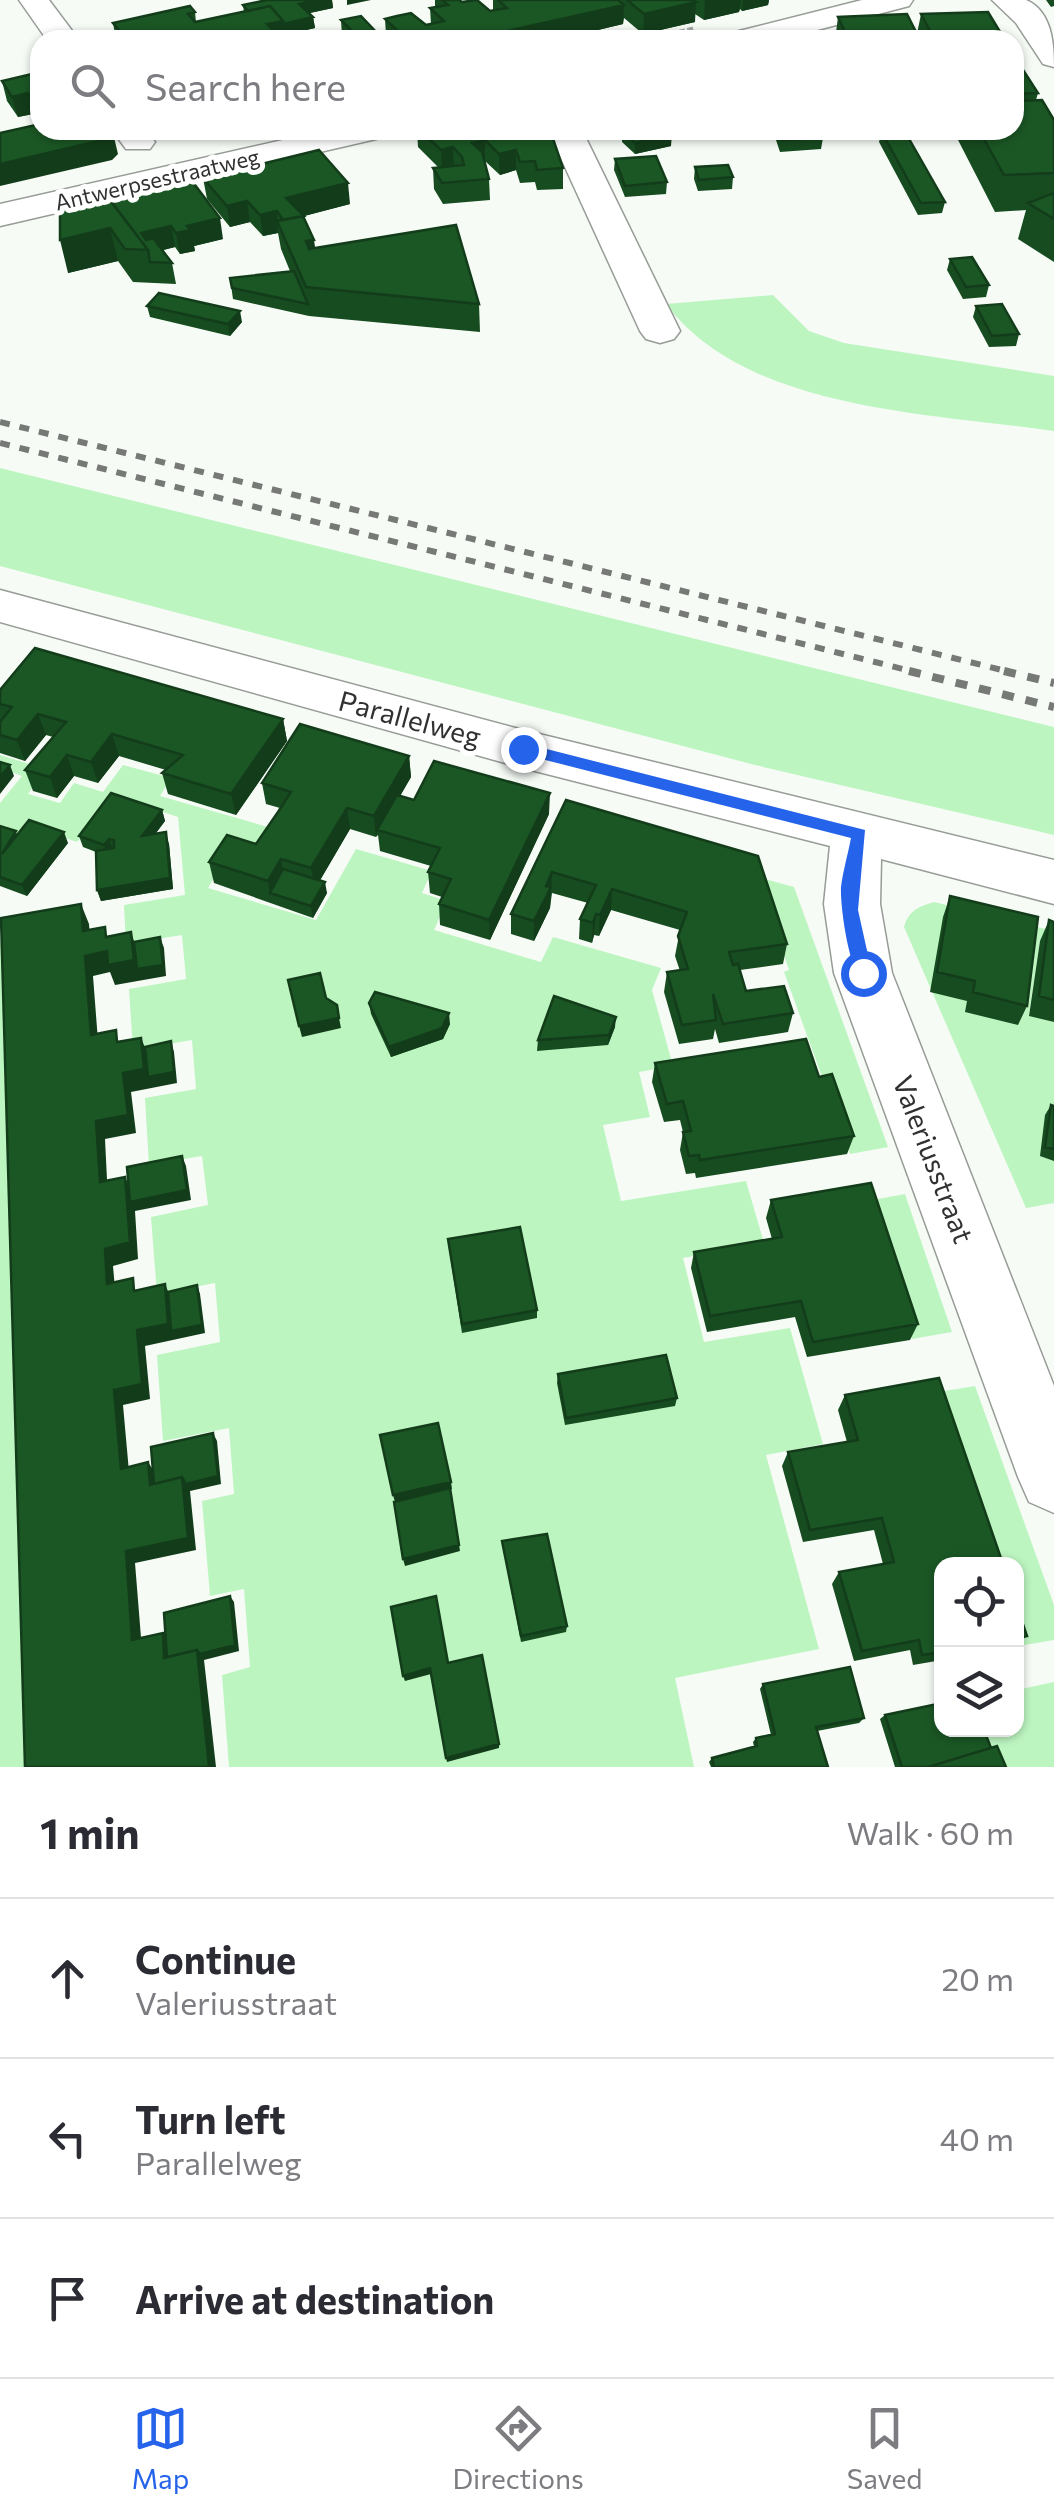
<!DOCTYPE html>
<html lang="en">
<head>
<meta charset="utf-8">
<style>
	:root { --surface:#fff; --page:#f7f7f7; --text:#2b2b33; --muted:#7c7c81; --line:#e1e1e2; --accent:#2563eb }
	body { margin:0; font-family:Commissioner,sans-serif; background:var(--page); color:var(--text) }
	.controls { position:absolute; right:30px; bottom:30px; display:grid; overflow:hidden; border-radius:20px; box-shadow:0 2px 8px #0004 }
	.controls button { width:90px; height:90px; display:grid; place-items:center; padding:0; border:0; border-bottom:2px solid var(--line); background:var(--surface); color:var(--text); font:50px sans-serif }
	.stop { position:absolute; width:30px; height:30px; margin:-22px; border:8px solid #2563eb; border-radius:50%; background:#fff }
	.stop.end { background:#2563eb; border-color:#fff; box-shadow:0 2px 10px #0008 }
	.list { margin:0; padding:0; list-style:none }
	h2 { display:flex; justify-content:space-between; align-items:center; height:130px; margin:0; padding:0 40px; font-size:42px }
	h2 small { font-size:32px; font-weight:400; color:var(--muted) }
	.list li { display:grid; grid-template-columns:65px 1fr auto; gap:30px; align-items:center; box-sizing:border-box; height:160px; padding:0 40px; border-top:2px solid var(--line) }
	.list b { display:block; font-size:38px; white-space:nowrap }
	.list p { margin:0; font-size:32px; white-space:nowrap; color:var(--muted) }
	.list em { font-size:32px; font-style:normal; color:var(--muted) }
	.icon { flex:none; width:55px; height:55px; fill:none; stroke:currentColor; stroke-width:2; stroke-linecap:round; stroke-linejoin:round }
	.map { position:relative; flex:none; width:1054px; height:1767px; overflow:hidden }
	.search { position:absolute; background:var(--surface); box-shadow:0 2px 8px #0004; left:30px; right:30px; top:30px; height:110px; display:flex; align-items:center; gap:25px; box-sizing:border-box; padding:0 35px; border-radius:30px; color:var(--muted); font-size:38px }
	.sheet { height:610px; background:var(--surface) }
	nav { display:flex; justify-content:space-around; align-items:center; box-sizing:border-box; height:140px; border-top:2px solid var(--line); background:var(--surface); font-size:28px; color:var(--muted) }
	nav a { display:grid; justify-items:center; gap:5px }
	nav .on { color:var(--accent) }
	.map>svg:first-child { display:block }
</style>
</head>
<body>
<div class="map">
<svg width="1054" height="1767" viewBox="0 0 1054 1767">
	<rect width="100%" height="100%" fill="#f6fbf6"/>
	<path fill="#bdf5c1" d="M773,295L809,331L844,343L1054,376V431C932,413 746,411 666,304Z
		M0,468L1054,727V835L755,765L0,566Z
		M0,755L46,769L28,794L60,803L74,783L103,792L123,765L171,778L160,796L275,829L258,858L230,850L208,888L316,920L356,849L432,871L422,893L447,901L434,930L541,962L553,937L661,968L652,990L673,1066L639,1072L650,1117L603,1125L621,1201L746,1181L764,1243L683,1258L704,1342L790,1328L823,1444L766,1455L819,1649L675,1678L694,1767H229L222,1675L250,1667L244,1589L210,1596L202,1501L234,1494L229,1428L163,1441L157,1355L220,1342L215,1283L157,1294L151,1217L208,1205L202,1156L149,1165L145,1098L196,1089L192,1040L133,1050L129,989L186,979L182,935L126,944L124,905L185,895L178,817L114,796L77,842L30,826L21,838L0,830V803L22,776L0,768Z
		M757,877L794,887L888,1147L850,1154L784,972L789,970Z
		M934,902L1054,931L1040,941L1029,1015L1054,1022V1203L1026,1208L904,927C909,910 918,907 934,902Z
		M8,939L31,1767H0V940Z
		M905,1194L952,1332L912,1339L867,1201Z
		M975,1386L1054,1605V1640L1019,1646L1016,1564H991L932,1393Z
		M1054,1682V1767H999L982,1730H1016L1017,1690Z"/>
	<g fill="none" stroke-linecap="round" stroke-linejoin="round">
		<defs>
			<path id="minor" d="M19,0H49L79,40H47Z
				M992,0C1001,0 1017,0 1026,0C1052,11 1054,44 1054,67L1043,64L1016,23Z
				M112,130H146L155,142L150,149H126Z
				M548,130H582L680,331L674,339L660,343L646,339L640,331Z
				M0,590L523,730L1054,860V904L881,859L880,904L892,973L1054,1386V1513L1029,1502L1018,1477L834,973L824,904L830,846L523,768L0,622Z"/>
			<path id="tertiary" d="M862,0H913L909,6L779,40H726L731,33Z
				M327,130H389L384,137L372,140L0,226V204Z"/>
		</defs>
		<use href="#minor" stroke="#979c97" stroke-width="3"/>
		<use href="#tertiary" stroke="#979c97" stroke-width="3"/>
		<path stroke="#a6aaa6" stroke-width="4" stroke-dasharray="6 2.5" stroke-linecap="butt" d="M646,40L695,28"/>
		<use href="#minor" fill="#fff" fill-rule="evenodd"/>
		<use href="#tertiary" fill="#fff" fill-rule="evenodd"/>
		<path stroke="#767976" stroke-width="6" stroke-dasharray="10 10" stroke-linecap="butt" d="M0,422L1014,673
			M0,443L919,673"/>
		<path stroke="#767976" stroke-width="8" stroke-dasharray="12 12" stroke-linecap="butt" d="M909,671L1054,707
			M1004,671L1054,683"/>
	</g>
	<path fill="#174b20" d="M267,0H332L333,8L309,13L313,17L315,28L285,35V40H116L113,23L195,12L196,22L244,12L243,5Z
		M435,0H459L490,11H493V0H769L768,5L742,11L740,9L739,12L704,20L695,14V22L643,34L624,18L623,24L556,40H340V37L342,36L341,20L380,36L386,35L385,19L426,25L431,24L430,8L435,7Z
		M1046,0H1054V6L1051,7Z
		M921,14L1005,40H835L838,17L917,34Z
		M1014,59L1038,93L1036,100L1054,120V262L1018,239L1026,210L995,212L957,138L958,131L952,130H1014Z
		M40,72L37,120L33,114L18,117L7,101L2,81Z
		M187,130H239L203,138L192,136Z
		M417,130H550L563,168V189L537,190L535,182L520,183L516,170L500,175L485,161L489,179L490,200L443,204L434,189L433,168H439L418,147Z
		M776,130H819L823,138L821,149L780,152L775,137Z
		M873,130H904L945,202L942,213L918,215L879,142L881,134H876Z
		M622,131L671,146L635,154L622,142Z
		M615,159L667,182L666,194L625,197L614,170Z
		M695,167L733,177L732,189L698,191L694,179Z
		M203,178L350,204L304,216L315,248L479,304L480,332L309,316L233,299L230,278L290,271L281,249L278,233L263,236L250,222L230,227L207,199Z
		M111,201L223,239L194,246L195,251L180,254L175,247L162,250L172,263L176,284L133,282L118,261L68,273Z
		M950,259L989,285L986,297L963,299L947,270Z
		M147,306L242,322L230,336L150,317Z
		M976,306L1019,334L1016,346L989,347L973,317Z
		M0,690L283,719L287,741L236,815L168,794L162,773L166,770L119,756L98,783L74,776L57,798L33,791L25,770L53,737L46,735L25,761L0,753Z
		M409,756L411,777L400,796L414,800L549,814L490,940L440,925L439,904L442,897L430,893L428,872L431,866L380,851L378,835L376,837L350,829L320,880L327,893L313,918L214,883L209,862L256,844L280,808L266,804L262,783Z
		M566,800L787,944L783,964L740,970L746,991L793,1013L788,1032L719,1043L715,1029L713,1039L679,1044L664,992L667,972L680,971L675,956L680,930L611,910L599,936L594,935L592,943L579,939L580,919L588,903L552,893L550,908L534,941L511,934V914Z
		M162,810L165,821L155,834L169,844L173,889L101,901L97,890L96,852L83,847L79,836Z
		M0,826L18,834L68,843L27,896L0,886Z
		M950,896L1027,1006L1018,1025L965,1012L967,1001L930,992L943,917Z
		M1049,920L1054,922V1022L1029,1016L1040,941Z
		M369,1003L450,1024L443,1039L391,1057L371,1014Z
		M615,1027L608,1045L537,1051L538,1040Z
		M655,1063L819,1077L854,1136L847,1154L696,1178L695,1173L686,1174L680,1150L683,1132L680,1120L664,1122L652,1082Z
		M1051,1105L1054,1106V1161L1040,1156L1045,1115Z
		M771,1200L918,1324L910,1340L807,1357L795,1317L707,1332L691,1268L694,1252L772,1239L766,1218Z
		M449,1249L537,1310V1318L462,1333Z
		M558,1374L677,1398L675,1406L565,1425L557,1383Z
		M845,1395L942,1564V1660L913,1665L910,1650L854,1661L832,1584L839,1572L883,1564L874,1530L803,1542L782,1466L788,1452L847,1442L838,1410Z
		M502,1541L567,1626L566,1632L521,1642Z
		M1016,1604L1027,1636L1016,1645Z
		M763,1684L864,1718L859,1723L817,1731L828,1767H711L709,1762L712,1758L754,1747L753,1742L756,1738L771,1735L760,1689Z
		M885,1715L991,1748L1006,1767H895L880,1719Z"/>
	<path fill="#133d1a" d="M319,0H332L333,8L301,15L299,4Z
		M347,0H371L347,5Z
		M705,0H741L739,12L704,20Z
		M743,0H769L768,5L742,11Z
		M696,2L695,22L643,34L644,14Z
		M624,5L623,24L556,40H467Z
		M313,17L315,28L285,35V40H269L256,18Z
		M28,93L33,114L18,117L12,97Z
		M40,98V120H37L32,100Z
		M202,130H239L203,138Z
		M113,133L118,154L112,160L0,186V164Z
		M672,134L671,146L635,154V143Z
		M485,140V161L473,164L472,143Z
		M453,147L454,167L442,170L441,150Z
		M516,150V170L500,175L499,154Z
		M348,183L350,204L289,220L286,198Z
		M247,201L250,222L230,227L227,206Z
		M277,211L278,233L263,236L260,215Z
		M220,218L223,239L194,246L195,251L180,254L176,233L187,226Z
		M171,226L175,247L149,254L141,233Z
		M110,228L118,261L68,273L60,240Z
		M314,240L318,268L306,241Z
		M240,311L242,322L230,336L228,324Z
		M38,714L46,735L25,761L17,740Z
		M283,719L287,741L236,815L231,794Z
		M112,734L119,756L98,783L91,762Z
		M67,755L74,776L57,798L50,777Z
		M409,756L411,777L380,831L377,830L376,837L374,816Z
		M10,765L14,776L0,794V777Z
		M550,793L549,814L490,940L489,920Z
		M347,808L350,829L315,889L311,868Z
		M162,810L165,821L145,848L142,836Z
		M64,832L68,843L27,896L22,885Z
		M166,832L169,844L173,889L101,901L97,890Z
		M109,839L113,850L108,856L104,845Z
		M281,859L285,880L270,894L268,881Z
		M552,872L550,908L534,941V921Z
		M325,882L327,893L313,918L311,906Z
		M612,889L611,910L599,936L600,915Z
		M81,904L89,924L91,951L83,931Z
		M596,914L594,935L592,943L593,923Z
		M131,932L138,953L160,937L164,948L166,976L115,985L110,972L93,976L99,1054L91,1035L85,956Z
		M449,1013L450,1024L443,1039L391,1057L389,1047Z
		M616,1017L615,1027L608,1045L609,1035Z
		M339,1018L341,1028L302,1037L299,1026Z
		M141,1038L149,1057L171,1041L174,1052L177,1083L131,1092L136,1133L105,1139L108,1200L100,1182L96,1121Z
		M182,1156L186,1166L191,1200L135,1211L138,1259L113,1266L116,1300L107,1284L105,1249L125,1177L133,1195Z
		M165,1284L172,1301L197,1285L200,1294L205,1333L145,1346L150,1399L123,1405L130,1483L121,1469L114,1390L137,1330Z
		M213,1433L217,1441L221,1484L190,1491L196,1550L135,1563L142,1650L132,1640L126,1551L150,1485L148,1462L157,1476L182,1477Z
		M451,1482L452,1489L395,1502L393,1495Z
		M459,1545L460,1551L405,1566L403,1559Z
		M230,1596L234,1602L239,1651L204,1660L216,1767H209L164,1658L163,1633L171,1643L197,1650Z
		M430,1668L431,1674L405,1681L403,1676Z
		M499,1744V1748L447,1762L446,1758Z"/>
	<path fill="#1b5725" stroke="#133d1a" stroke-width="2.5" d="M267,0H319L299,4L313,17L283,24V21L270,6L248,11L243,5Z
		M442,0H459L462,2L477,0L490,11L507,8L498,0H618L624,5L467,40H342L340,37L355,34L341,20L361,16L380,36L399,32L385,19L397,16L411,13L426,25L444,21L430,8L448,5Z
		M627,0H693L696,2L644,14Z
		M190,6L195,12L188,14L195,22L270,6L283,21L267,24L282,40H127L113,23Z
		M988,12L1005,40H935L921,14Z
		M907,14L920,40H849L838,17Z
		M808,32L812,40H777Z
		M1014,59H1016L1038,93L1014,94Z
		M40,72V98L32,100L28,93L12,97L2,81Z
		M1042,100L1054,120V173L1004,175L979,130H1014V101Z
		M40,124V130H111L113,133L107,139L0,164V133Z
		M420,130H550L563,168L537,170L535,161L520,162L516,150L499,154L485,140L472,143L482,152L489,179L442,183L433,168L464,165L462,157L453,147L441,150Z
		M626,130H667L672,134L635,143L622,131Z
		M778,130H819L823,138L781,140Z
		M904,130L945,202L921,203L881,131Z
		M319,150L348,183L286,198L304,216L283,220L277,211L260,215L247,201L227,206L203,178Z
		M656,156L667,182L625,186L615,159Z
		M728,165L733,177L699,180L695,167Z
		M192,181L220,218L187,226L191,230L176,233L171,226L141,233L146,240L153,238L172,263L150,262L148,250L111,201Z
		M103,191L148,250L125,249L110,228L60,240V201Z
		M1054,193V219L1028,203Z
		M303,216L314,240L306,241L309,249L456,225L479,304L306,287L277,221Z
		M972,257L989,285L966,287L950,259Z
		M294,271L308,304L232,288L230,278Z
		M159,293L240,311L228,324L147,306Z
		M1002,304L1019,334L992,336L976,306Z
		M35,648L283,719L231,794L162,773L183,755L112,734L91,762L67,755L50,777L25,770L66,722L38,714L17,740L0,735V722L12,707L0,704V690Z
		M300,724L409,756L374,816L347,808L311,868L281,859L268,881L209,862L227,835L256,844L278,812L291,792L262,783Z
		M434,761L550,793L489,920L439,904L451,879L428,872L440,848L377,830L397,795L414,800Z
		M0,762L10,765L0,777Z
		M111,793L162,810L142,836L166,832L170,878L97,890L96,851L114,848V840L109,839L104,845L79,836Z
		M566,800L758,856L787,944L729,952L733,965L738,964L746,991L784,986L793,1013L723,1024L713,994L716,1020L682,1025L667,972L688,969L678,936L687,912L612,889L600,915L596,914L593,923L580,919L596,885L552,872L546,886L551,887L534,921L511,914Z
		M29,820L64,832L22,885L0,877V826L16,831L2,854Z
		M283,869L325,882L311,906L270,893Z
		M950,896L1038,917L1027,1006L973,992L975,981L937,972Z
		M81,904L83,931L105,927L106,937L131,932L134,960L108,965L107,951L85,956L91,1035L116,1030L117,1042L141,1038L144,1069L123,1073L128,1115L96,1121L100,1182L125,1177L130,1242L105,1249L107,1284L133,1278L134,1291L165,1284L168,1324L137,1330L142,1384L114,1390L121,1469L148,1462L150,1485L182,1477L188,1538L126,1551L132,1640L163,1633L164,1658L197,1650L209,1767H25L1,918Z
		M1049,920L1054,922V1000L1039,996Z
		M160,937L163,965L137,969L134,942Z
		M320,973L326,998L337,1005L339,1018L299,1026L288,980Z
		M375,992L449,1013L442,1028L389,1047L369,1003Z
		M554,996L616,1017L609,1035L538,1040Z
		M806,1039L819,1077L832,1074L854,1136L700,1160L699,1155L689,1156L683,1132L691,1131L683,1101L667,1104L655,1063Z
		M171,1041L174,1072L148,1077L145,1047Z
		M1051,1105L1054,1106V1149L1045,1147Z
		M182,1156L187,1190L130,1202L127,1167Z
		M871,1183L918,1324L813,1342L801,1301L710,1316L694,1252L782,1237L771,1200Z
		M520,1227L537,1310L462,1324L448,1239Z
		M197,1285L202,1325L171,1331L168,1292Z
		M666,1355L677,1398L566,1418L558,1374Z
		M939,1378L1003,1564H942V1652L922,1655L919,1640L862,1651L839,1572L894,1562L882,1518L810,1530L788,1452L858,1440L845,1395Z
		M438,1423L451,1482L393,1495L380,1435Z
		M213,1433L218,1476L186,1484L182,1477L154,1484L151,1447Z
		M450,1488L459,1545L403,1559L394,1502Z
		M547,1534L567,1626L521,1636L502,1541Z
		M230,1596L235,1645L200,1654L197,1650L167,1657L164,1613Z
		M436,1596L448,1663L482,1655L499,1744L446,1758L430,1668L403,1676L391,1607Z
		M1016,1604L1027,1636L1016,1638Z
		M850,1667L864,1718L816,1727L828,1767H714L712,1758L757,1746L756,1738L775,1734L763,1684Z
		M942,1703V1730H984L991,1748L928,1767H902L885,1715Z
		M997,1746L1006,1767H928Z"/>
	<path fill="#2563eb" d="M523,743L865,830L858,910L872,973L869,978L863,980C849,972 840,906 841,887C843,871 848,854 851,838L518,753L516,749Z"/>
	<g text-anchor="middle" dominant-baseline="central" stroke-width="10" stroke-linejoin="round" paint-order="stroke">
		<g font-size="22" fill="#303230" stroke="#fff">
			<text transform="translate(157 179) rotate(-13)">Antwerpsestraatweg</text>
		</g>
		<g font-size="28" fill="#303230" stroke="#fff">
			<text transform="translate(410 718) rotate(15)">Parallelweg</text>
			<text transform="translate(934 1159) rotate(69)">Valeriusstraat</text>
		</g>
	</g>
</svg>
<div class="controls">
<button><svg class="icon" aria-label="locate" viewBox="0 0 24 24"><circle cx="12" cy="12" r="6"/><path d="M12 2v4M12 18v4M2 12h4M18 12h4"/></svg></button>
<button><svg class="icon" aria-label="layers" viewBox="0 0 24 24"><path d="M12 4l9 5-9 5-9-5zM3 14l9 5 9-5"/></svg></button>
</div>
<div class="stop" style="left:863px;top:973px"></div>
<div class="stop end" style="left:523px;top:749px"></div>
<div class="search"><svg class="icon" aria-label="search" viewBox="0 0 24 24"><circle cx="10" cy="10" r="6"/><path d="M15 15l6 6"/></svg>Search here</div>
</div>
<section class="sheet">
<h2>1 min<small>Walk · 60 m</small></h2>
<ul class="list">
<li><svg class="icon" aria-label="ahead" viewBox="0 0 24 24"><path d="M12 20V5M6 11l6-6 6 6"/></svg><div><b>Continue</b><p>Valeriusstraat</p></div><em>20 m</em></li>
<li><svg class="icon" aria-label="left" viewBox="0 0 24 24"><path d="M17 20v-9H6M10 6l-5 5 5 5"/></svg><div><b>Turn left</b><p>Parallelweg</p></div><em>40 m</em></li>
<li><svg class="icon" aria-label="arrive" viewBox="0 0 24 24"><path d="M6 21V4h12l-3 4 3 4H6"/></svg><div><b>Arrive at destination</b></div></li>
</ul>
</section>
<nav>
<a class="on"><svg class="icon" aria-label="map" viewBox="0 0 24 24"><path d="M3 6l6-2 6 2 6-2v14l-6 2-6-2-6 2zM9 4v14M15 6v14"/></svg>Map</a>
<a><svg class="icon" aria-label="directions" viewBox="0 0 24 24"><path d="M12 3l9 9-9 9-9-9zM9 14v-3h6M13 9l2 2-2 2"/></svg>Directions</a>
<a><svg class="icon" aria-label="saved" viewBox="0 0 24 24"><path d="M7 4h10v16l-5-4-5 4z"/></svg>Saved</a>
</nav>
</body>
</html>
